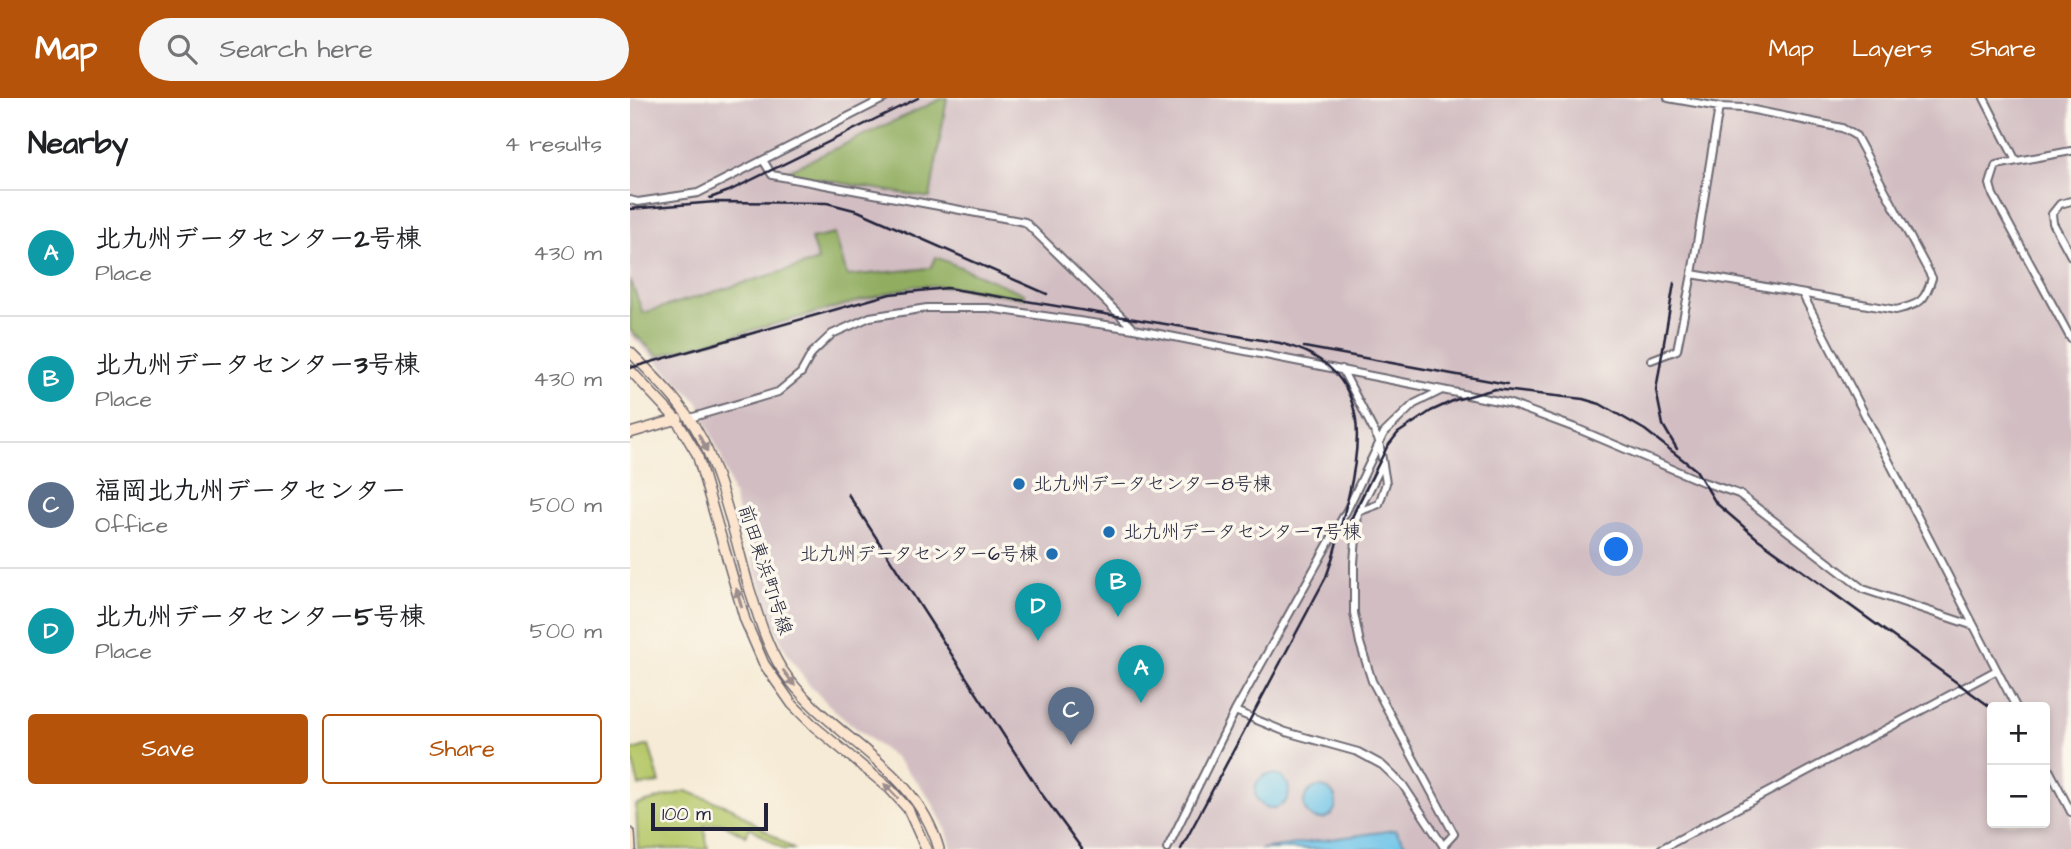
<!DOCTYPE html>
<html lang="en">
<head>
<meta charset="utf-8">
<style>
	:root { --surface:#fff; --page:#f6f6f6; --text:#202124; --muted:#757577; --line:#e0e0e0; --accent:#b45309 }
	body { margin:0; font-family:"Architects Daughter","Klee One",sans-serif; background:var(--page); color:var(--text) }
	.controls { position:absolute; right:21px; bottom:21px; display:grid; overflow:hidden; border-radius:7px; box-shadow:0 4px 10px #0003 }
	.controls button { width:63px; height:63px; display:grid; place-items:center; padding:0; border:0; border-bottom:2px solid var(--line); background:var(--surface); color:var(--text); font:35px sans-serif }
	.scale { position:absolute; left:21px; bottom:18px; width:117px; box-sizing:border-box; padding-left:7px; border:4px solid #22223b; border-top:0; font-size:19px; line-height:24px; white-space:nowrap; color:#22223b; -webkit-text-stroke:5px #fbf7ec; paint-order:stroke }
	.you { position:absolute; left:987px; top:452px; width:24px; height:24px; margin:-18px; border:5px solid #fff; border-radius:50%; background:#1a73e8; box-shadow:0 0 0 10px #1a73e833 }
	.badge { display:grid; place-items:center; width:46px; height:46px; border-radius:50%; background:var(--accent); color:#fff; font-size:23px; font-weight:700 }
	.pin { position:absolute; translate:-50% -58px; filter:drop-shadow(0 2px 4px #0008) }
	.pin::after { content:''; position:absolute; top:37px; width:24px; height:21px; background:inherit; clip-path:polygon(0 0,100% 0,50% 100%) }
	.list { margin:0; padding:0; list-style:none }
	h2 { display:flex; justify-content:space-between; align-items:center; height:91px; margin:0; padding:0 28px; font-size:30px }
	h2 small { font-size:23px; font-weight:400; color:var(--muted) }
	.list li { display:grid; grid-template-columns:46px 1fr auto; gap:21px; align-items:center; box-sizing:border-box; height:126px; padding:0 28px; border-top:2px solid var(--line) }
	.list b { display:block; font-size:26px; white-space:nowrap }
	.list p { margin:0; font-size:23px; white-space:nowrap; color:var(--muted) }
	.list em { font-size:23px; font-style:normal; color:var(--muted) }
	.actions { display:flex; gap:14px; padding:21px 28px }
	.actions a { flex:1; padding:16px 0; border:2px solid var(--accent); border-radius:7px; text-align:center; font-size:24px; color:var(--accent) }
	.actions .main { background:var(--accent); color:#fff }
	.icon { flex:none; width:38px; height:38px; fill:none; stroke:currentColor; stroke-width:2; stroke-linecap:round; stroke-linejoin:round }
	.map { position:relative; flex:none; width:1441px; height:751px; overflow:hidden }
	header { display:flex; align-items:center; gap:42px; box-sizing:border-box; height:98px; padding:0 35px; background:var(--accent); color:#fff }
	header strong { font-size:33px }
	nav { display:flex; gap:38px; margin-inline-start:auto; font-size:24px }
	.search { width:490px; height:63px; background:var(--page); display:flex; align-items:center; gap:18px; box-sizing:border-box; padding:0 24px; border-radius:38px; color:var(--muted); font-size:26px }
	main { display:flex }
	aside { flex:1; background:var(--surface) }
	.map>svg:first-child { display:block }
</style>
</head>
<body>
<header>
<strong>Map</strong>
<div class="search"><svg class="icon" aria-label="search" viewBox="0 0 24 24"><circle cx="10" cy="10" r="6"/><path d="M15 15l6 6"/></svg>Search here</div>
<nav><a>Map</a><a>Layers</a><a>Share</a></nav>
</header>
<main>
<aside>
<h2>Nearby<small>4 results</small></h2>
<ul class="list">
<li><span class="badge" style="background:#0f9aa8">A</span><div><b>北九州データセンター2号棟</b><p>Place</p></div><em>430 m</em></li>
<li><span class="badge" style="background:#0f9aa8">B</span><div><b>北九州データセンター3号棟</b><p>Place</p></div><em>430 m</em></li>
<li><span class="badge" style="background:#5c6f8a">C</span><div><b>福岡北九州データセンター</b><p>Office</p></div><em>500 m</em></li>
<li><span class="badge" style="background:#0f9aa8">D</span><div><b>北九州データセンター5号棟</b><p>Place</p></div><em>500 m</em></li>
</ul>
<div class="actions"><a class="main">Save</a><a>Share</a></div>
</aside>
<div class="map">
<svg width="1441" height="751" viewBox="0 0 1441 751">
	<rect width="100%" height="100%" fill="#fbf7ec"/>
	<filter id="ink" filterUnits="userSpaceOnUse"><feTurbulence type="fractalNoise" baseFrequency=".0143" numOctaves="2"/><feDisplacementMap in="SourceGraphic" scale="14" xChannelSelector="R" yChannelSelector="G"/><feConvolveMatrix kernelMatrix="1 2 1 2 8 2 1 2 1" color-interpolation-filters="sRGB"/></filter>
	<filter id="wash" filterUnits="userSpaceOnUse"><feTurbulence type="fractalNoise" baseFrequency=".00686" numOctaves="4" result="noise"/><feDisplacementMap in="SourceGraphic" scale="28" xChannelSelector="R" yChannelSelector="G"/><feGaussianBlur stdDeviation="1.57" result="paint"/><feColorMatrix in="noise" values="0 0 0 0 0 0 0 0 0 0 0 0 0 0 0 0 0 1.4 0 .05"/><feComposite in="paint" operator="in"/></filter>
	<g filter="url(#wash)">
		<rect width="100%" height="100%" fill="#f6ebd6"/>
		<path fill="#d2bec2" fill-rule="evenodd" d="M0,0H1441V751H322L317,734L303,706L290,687L266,661L209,617L179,587L157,555L141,523L93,364L68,304L0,237ZM1362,609H1415V725H1362Z"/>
		<path fill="#b7c96c" stroke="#6c7654" stroke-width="2" d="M19,647L30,685L9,688L0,653Z
			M56,693L102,710L163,751H153L120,729L116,738L92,725L74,728L78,751H8L6,707Z"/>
		<path fill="#91ad60" stroke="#5a684e" stroke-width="2" d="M313,0H317L300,100L153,75Z
			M205,136L217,178L300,170L306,159L395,196L394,200L319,188H284L28,258L0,232V181L13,215L188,163L181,141Z"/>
		<path fill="#6bc2e8" stroke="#467292" stroke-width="2" d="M625 693a17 17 0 1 1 34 0a17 17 0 1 1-34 0Z
			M674 705a16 16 0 1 1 32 0a16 16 0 1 1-32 0Z
			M765,732L779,751H630Z"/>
	</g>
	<g filter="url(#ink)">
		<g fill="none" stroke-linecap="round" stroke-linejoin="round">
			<defs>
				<path id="street" d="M1038,0L1089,9L1114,10L1212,30L1226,38L1302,180C1295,204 1290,206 1266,212L1062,176L1089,9
					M1354,0L1386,63
					M1441,53L1366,67L1360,86L1363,97L1441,241
					M133,62L142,77L395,124L504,231
					M0,102L8,104L68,95L255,0
					M1441,103L1430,106L1422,116L1423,125L1441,158
					M1173,197L1386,609
					M1021,262L1047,252L1062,176
					M712,271L749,343L756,385L749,406L728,414
					M60,320L148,294L171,275L182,255L202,236L240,219L297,210H358L504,231L878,305L948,331L1073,384L1109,396L1233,491L1344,528
					M752,367L728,414L724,465V515L730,545L742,583L824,736L813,748
					M605,613L656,634L728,654L752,667L773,687L814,749
					M1415,664L1441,714
					M537,751L605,613L717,412L754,335L784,306L812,292
					M1031,751L1367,572"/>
				<path id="secondary" d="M0,254C30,284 61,314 78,354C95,396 106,442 118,486C127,514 135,544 151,570C197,640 285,666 309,751
					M0,272L46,321L67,356L115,522L134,566L162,606L185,629L260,691L278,711L296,751
					M0,335L48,321
					M0,735L1,751"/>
			</defs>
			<use href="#street" stroke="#6c6871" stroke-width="10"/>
			<use href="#secondary" stroke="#6c6871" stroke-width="12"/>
			<use href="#street" stroke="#fff" stroke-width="6"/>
			<use href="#secondary" stroke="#fce5cf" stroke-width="9"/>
			<path stroke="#22223b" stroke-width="2.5" d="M80,100L99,93L288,0
				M0,111L85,104L197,105L228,113L417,196
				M1044,185L1026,292L1033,327L1047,351
				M674,249L877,286
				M0,270L260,196L317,190L650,245C660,248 671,251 680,256C738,287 731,347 718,400C711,427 706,453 696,479L551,751
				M218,396L411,695L452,751
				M719,425L757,349L768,335L801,313L825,302L865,291L953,301L970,306L1015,332L1066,372L1086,405L1128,441L1362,610"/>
		</g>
		<defs><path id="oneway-solid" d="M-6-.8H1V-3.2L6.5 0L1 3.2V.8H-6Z" transform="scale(1.75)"/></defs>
		<g fill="#9a8d8c">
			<use href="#oneway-solid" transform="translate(73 345) rotate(63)"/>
			<use href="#oneway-solid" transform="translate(109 500) rotate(-106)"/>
			<use href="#oneway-solid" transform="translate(159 580) rotate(53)"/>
			<use href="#oneway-solid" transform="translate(261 693) rotate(-134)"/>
		</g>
	</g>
	<g fill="#1f6fb2" stroke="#fbf7ec" stroke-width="2.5">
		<circle cx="389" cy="386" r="7"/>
		<circle cx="479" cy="434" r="7"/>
		<circle cx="422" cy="456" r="7"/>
	</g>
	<g text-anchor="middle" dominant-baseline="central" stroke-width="7" stroke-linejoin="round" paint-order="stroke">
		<g font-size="19" fill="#22223b" stroke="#fbf7ec" text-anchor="start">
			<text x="403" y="386">北九州データセンター8号棟</text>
			<text x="493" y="434">北九州データセンター7号棟</text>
			<text x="408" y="456" text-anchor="end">北九州データセンター6号棟</text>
		</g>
		<g font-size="19" fill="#22223b" stroke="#fbf7ec">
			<text transform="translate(135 472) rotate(72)">前田東浜町1号線</text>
		</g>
	</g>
</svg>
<div class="controls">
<button>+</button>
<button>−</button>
</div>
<div class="scale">100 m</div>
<div class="you"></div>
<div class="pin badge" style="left:511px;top:605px;background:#0f9aa8">A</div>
<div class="pin badge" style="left:488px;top:519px;background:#0f9aa8">B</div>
<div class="pin badge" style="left:441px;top:647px;background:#5c6f8a">C</div>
<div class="pin badge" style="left:408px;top:543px;background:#0f9aa8">D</div>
</div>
</main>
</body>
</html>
